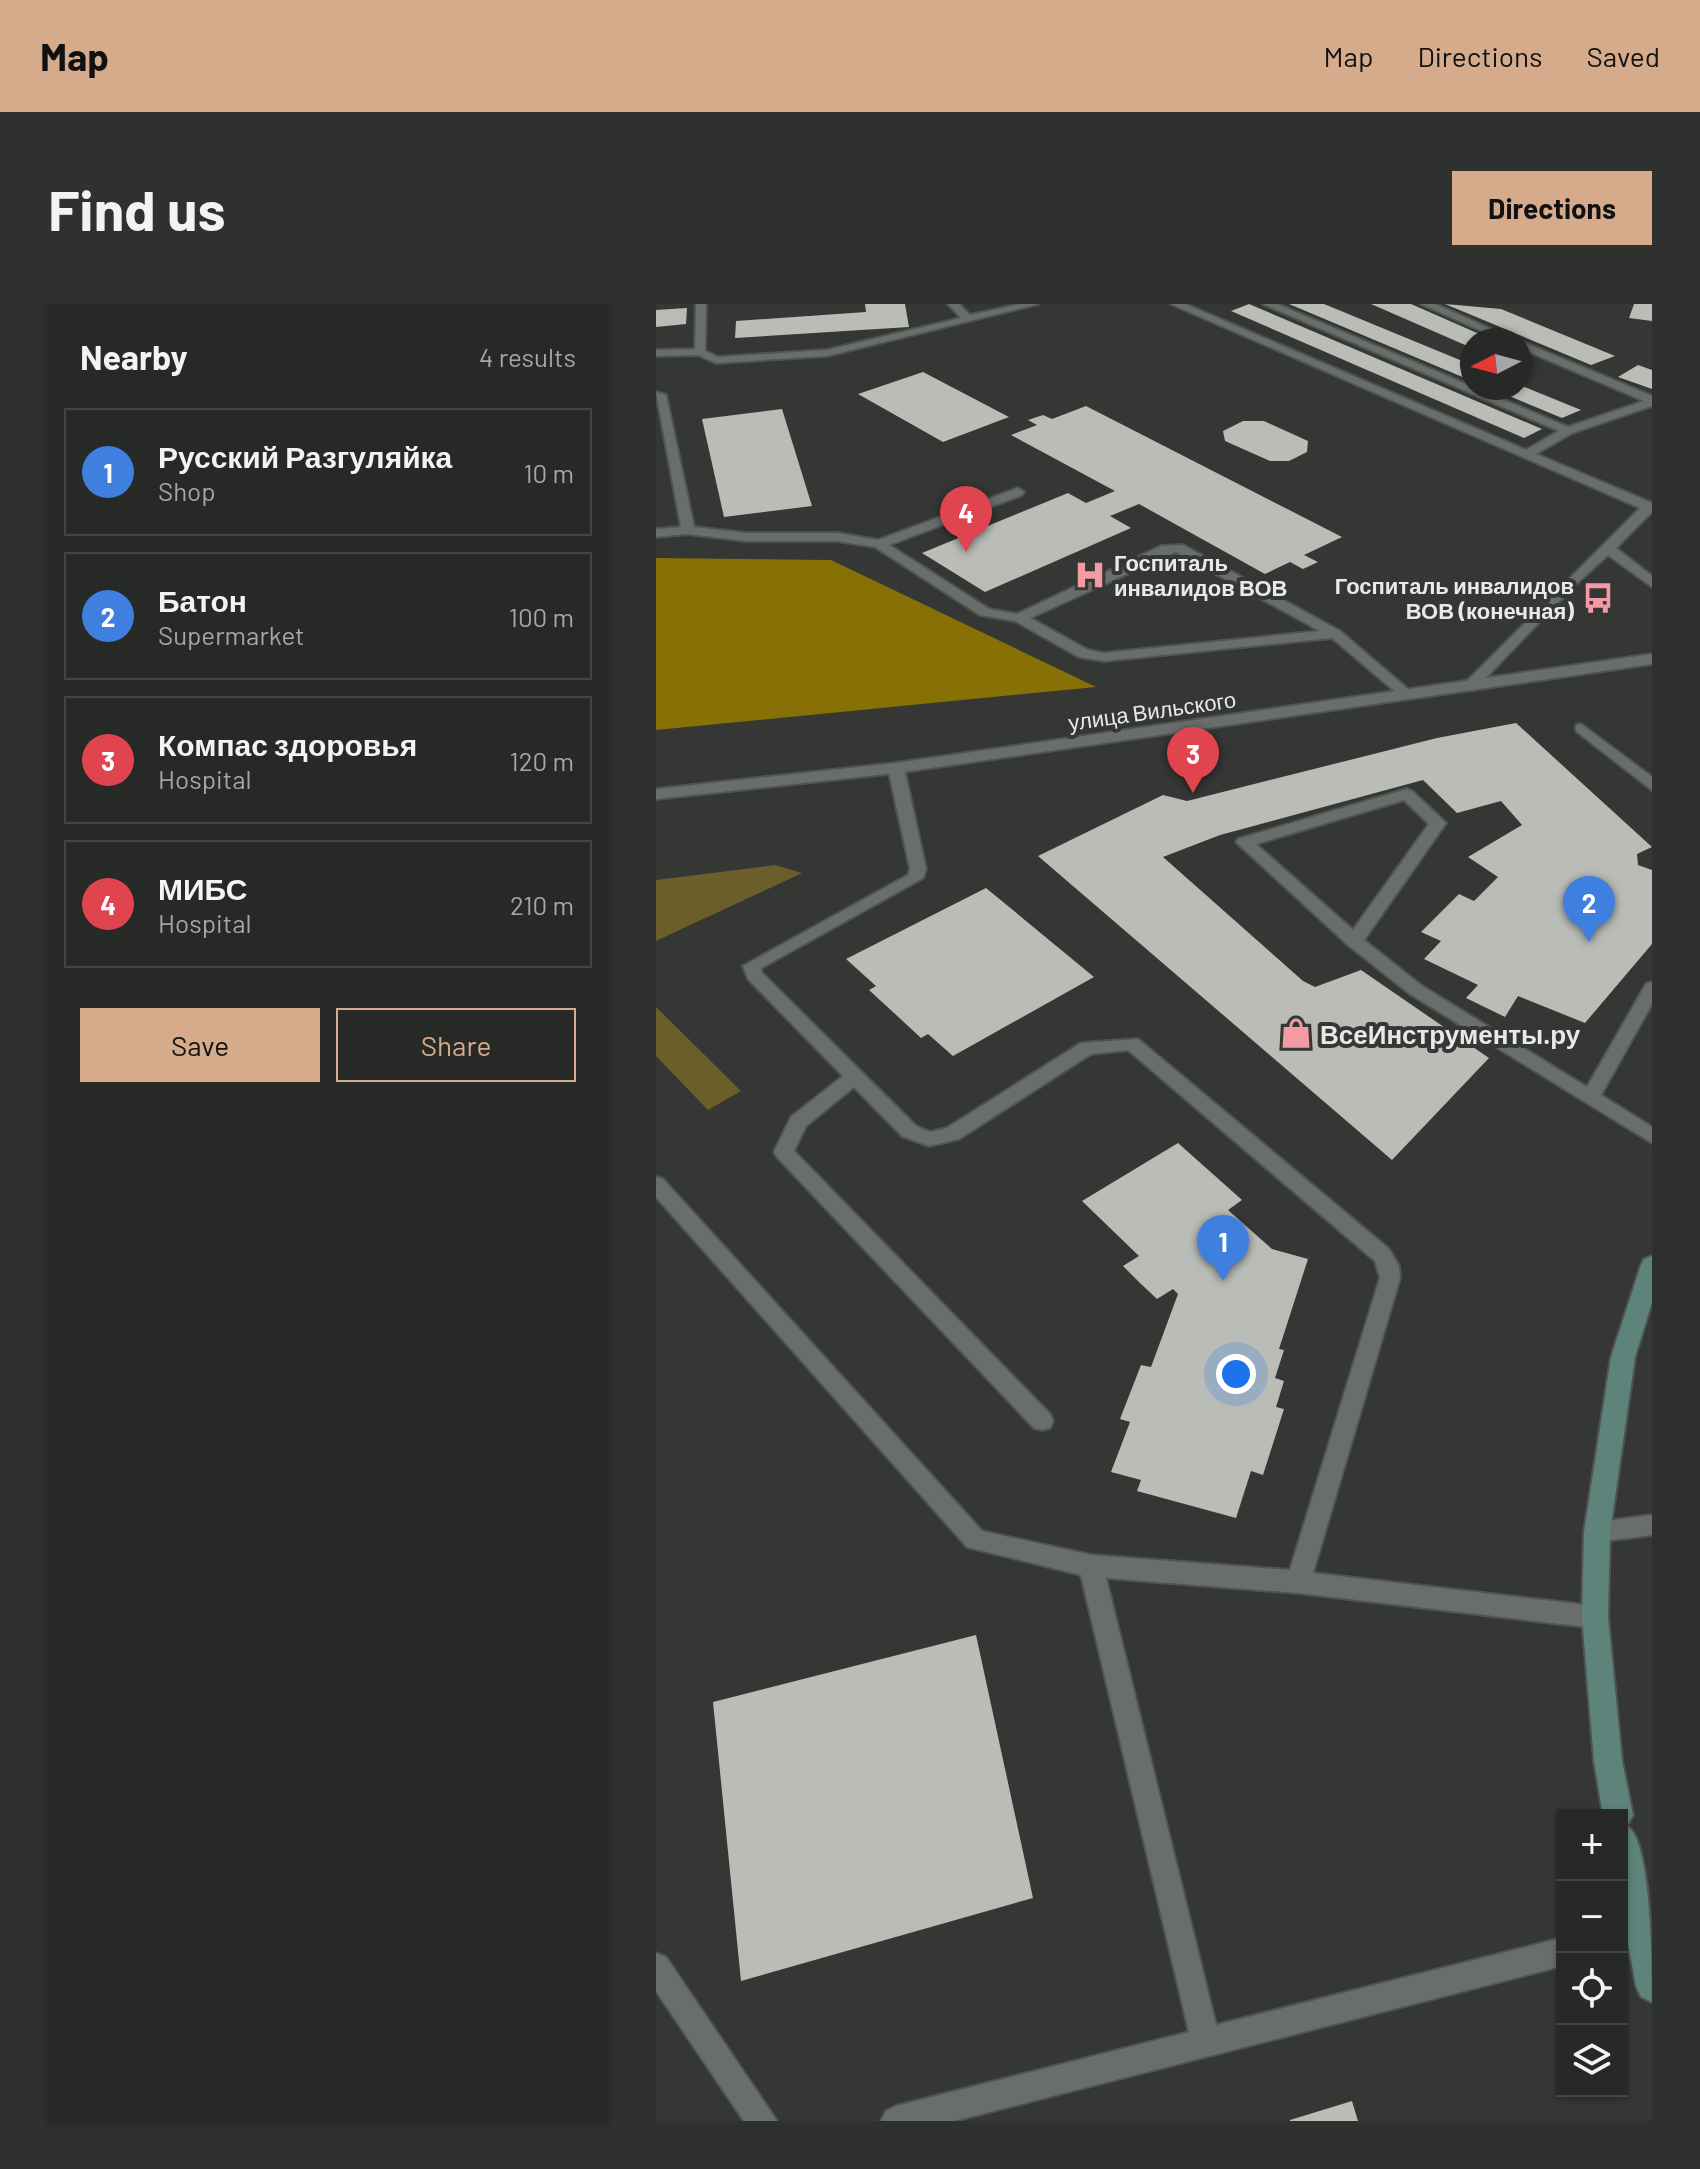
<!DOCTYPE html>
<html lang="en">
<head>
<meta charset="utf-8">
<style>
	:root { --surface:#272927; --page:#2f312f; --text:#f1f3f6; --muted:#a4a6a7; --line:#434544; --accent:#d6ab8b }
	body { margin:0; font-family:Barlow,sans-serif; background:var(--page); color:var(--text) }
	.controls { position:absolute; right:24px; bottom:24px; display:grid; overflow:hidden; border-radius:0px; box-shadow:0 2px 6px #0004 }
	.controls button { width:72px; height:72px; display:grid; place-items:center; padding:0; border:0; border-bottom:2px solid var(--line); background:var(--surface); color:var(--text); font:40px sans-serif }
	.compass { position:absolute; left:804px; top:24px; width:72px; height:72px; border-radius:50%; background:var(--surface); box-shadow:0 2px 6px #0004; rotate:264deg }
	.you { position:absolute; left:580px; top:1070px; width:28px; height:28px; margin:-20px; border:6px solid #fff; border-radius:50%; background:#1a73e8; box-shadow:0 0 0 12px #1a73e833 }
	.badge { display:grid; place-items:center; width:52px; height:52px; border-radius:50%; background:var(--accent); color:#fff; font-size:26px; font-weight:700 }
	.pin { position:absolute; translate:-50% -66px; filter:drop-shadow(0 2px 4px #0008) }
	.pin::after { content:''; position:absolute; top:42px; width:28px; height:24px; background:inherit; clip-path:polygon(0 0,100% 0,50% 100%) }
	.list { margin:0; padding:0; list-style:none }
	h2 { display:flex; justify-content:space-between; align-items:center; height:104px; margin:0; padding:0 32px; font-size:34px }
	h2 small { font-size:26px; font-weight:400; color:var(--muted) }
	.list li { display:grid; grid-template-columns:52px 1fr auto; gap:24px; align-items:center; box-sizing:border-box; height:128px; margin:0 16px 16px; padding:0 16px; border:2px solid var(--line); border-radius:0px }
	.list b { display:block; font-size:30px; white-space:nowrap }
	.list p { margin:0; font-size:26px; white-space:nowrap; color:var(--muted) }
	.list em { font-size:26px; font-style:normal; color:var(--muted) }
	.actions { display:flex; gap:16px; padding:24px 32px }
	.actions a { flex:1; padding:18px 0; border:2px solid var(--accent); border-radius:0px; text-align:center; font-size:28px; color:var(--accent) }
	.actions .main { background:var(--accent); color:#111 }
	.icon { flex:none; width:44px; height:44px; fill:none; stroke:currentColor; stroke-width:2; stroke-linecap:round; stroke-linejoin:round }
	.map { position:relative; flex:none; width:996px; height:1817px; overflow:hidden; border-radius:0px }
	header { display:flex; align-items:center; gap:48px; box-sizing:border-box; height:112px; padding:0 40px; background:var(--accent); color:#111 }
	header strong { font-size:38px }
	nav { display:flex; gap:44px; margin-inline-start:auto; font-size:28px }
	.intro { display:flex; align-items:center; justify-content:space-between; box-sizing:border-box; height:192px; padding:0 48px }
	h1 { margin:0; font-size:56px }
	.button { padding:20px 36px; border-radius:0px; background:var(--accent); color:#111; font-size:28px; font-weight:700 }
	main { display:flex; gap:48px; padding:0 48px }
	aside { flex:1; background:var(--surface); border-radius:0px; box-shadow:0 2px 6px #0004 }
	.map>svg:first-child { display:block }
</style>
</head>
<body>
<header>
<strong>Map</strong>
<nav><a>Map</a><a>Directions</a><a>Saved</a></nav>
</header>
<div class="intro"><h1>Find us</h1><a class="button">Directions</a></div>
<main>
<aside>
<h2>Nearby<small>4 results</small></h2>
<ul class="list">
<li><span class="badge" style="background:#3f7fe0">1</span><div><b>Русский Разгуляйка</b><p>Shop</p></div><em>10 m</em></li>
<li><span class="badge" style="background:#3f7fe0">2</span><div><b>Батон</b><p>Supermarket</p></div><em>100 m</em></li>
<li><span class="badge" style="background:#e0444e">3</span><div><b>Компас здоровья</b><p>Hospital</p></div><em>120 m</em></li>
<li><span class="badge" style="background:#e0444e">4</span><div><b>МИБС</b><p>Hospital</p></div><em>210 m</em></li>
</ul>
<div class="actions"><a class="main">Save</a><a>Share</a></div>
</aside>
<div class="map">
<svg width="996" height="1817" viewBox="0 0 996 1817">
	<rect width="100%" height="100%" fill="#343734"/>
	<path fill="#6b5e2b" d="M119,561L146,569L0,637V576Z
		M0,703L85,787L52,806L0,752Z"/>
	<path fill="#877106" d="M0,254L175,256L440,383L0,426Z"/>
	<path fill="#babcb7" d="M209,0H249L253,23L79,34L80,17L210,8Z
		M593,0L886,125L868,134L575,7Z
		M633,0H668L816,61V77Z
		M715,0H755L837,36H816V44Z
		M789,0L845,5L959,52L935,61Z
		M978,0H996V17L973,14Z
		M31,4L30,20L0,23V6Z
		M982,61L996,66V85L962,73Z
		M267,68L353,113L287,138L202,90Z
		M864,81L925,106L906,114L834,84H864Z
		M430,102L686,233L648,251L662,258L647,265L634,258L609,270L483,200L454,212L475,224L329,288L266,249L412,189L430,199L459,187L355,131L381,121L372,116L387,111L396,115Z
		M126,105L156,202L68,213L46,115Z
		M587,117H608L652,137L651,148L633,157H614L569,137L567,127Z
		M860,419L996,543L981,550L982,561L996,566V640L929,719L862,692L849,713L810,694L822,681L768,655L785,637L765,628L803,590L818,597L842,573L812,553L866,521L845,497L801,509L767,476L564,531L507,553L647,677L659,683L705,666L833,754L736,856L382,552L507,491L531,497L781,434Z
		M330,584L438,673L297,752L272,730L265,734L238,709L213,686L220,682L190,655Z
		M522,839L586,896L572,906L616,945L652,955L623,1045L628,1046L619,1074L628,1077L620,1103L628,1105L607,1171L595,1167L580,1214L481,1187L485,1176L455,1168L474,1118L464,1115L485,1061L495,1063L522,990L517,985L501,995L484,979L467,962L483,952L426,897Z
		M320,1331L377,1594L85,1677L57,1398Z
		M696,1797L702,1817H634V1816Z"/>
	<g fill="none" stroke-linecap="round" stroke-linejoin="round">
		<defs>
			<path id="service" d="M40,0H50L49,47L62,53L171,46L305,14L292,0H303L314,11L364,0H382L171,52L60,59L42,51L0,52V46L39,45Z
				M515,0H529L870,146L903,127L607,0H621L912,123L988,97L864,44V37L996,92V102L916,129L880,150L996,199V208L960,244L996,272V283L952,251L921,279L818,386H808V380L984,204Z
				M765,0H779L860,36H846Z
				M0,88L10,91L38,223L90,229H181L222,236L362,184L368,188L366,191L233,241L333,305L361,310L505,242L527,241L684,327L760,392L748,395L676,334L448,357L423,353L359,317L324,311L219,243L181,237H90L32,230L0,233V225L25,223ZM520,248L664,327L448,349L432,346L374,314Z
				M925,420L996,473V486L920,427V421Z
				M240,459L248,464L270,565L267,574L105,664L106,669L260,822L274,828L291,824L425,739L482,735L733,945L743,962L744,974L657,1269L939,1302L948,1305L951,1313L948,1321L939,1324L642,1289L450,1274L560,1721L906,1634V1662L298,1817H225L230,1807L240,1802L533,1728L425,1271L311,1243L0,893V873L7,875L326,1227L435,1251L634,1266L724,974L719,957L472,746L435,750L303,835L273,842L246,832L198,783L150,822L138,847L394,1110L397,1117L394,1124L386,1126L378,1124L121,853L118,848L135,813L187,772L92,675L87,662L252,571L254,565L232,464Z
				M751,485L756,487L790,519L708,636L766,682L931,783L990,680L996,678V700L945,791L996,823V839L754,690L692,641L580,538L582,535ZM748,496L773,520L697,626L600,540Z
				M996,1211V1231L941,1238L933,1235L929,1228L933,1221L941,1218Z
				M0,1649L10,1653L121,1817H88L0,1687Z"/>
			<path id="minor" d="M996,350V360L240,469L0,495V485L240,459Z"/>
			<path id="secondary" d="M996,952V998L979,1053L954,1228L952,1313L966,1457L977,1511L971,1522C996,1536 996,1667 996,1698L985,1693L980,1682L966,1608V1511H947L938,1457L926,1313L928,1228L955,1053L985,961L988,955Z"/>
		</defs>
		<use href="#service" stroke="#505451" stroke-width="4"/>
		<use href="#minor" stroke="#505451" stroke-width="4"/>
		<use href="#secondary" stroke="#505451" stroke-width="4"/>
		<use href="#service" fill="#6a6e6b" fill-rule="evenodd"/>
		<use href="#minor" fill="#6a6e6b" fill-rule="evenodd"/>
		<use href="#secondary" fill="#5e837a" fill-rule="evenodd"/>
	</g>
	<defs>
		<symbol id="hospital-bare" viewBox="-9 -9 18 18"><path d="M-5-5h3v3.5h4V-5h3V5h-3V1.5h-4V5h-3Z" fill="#f49aa5" stroke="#343734" stroke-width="2.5" paint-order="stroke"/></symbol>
		<symbol id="bus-bare" viewBox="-9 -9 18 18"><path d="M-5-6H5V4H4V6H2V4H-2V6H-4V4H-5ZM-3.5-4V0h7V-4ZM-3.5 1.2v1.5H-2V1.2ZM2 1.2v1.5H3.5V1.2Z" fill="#f49aa5" stroke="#343734" stroke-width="2.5" paint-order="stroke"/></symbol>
		<symbol id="shop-bare" viewBox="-9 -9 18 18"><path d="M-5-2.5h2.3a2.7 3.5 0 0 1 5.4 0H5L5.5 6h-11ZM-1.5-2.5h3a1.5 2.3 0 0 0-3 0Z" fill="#f49aa5" stroke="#343734" stroke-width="2.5" paint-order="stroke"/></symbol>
	</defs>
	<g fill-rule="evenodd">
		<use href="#hospital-bare" x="412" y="249" width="44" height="44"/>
		<use href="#bus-bare" x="920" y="272" width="44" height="44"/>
		<use href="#shop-bare" x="618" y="707" width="44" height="44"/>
	</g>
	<g text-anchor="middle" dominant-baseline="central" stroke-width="8" stroke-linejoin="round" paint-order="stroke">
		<g font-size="22" font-weight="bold" fill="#e8eae8" stroke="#343734" text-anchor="start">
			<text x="458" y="258">Госпиталь<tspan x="458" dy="25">инвалидов ВОВ</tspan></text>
			<text x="918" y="281" text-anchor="end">Госпиталь инвалидов<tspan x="918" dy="25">ВОВ (конечная)</tspan></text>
		</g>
		<g font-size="22" fill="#e8eae8" stroke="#343734">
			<text transform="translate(496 406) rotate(-8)">улица Вильского</text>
		</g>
		<g font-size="26" font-weight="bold" fill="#e8eae8" stroke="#343734" text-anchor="start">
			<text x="664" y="729">ВсеИнструменты.ру</text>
		</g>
	</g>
</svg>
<div class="controls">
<button>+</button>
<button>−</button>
<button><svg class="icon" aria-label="locate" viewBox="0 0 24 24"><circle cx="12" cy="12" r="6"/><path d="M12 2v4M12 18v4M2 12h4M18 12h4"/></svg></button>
<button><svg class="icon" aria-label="layers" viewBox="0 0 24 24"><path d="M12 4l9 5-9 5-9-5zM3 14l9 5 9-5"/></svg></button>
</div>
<svg class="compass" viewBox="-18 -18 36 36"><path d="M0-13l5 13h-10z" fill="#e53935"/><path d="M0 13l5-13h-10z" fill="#a4a6a7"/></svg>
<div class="you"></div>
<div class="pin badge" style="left:567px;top:977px;background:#3f7fe0">1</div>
<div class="pin badge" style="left:933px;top:638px;background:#3f7fe0">2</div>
<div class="pin badge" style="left:537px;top:489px;background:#e0444e">3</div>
<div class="pin badge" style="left:310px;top:248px;background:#e0444e">4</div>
</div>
</main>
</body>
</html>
